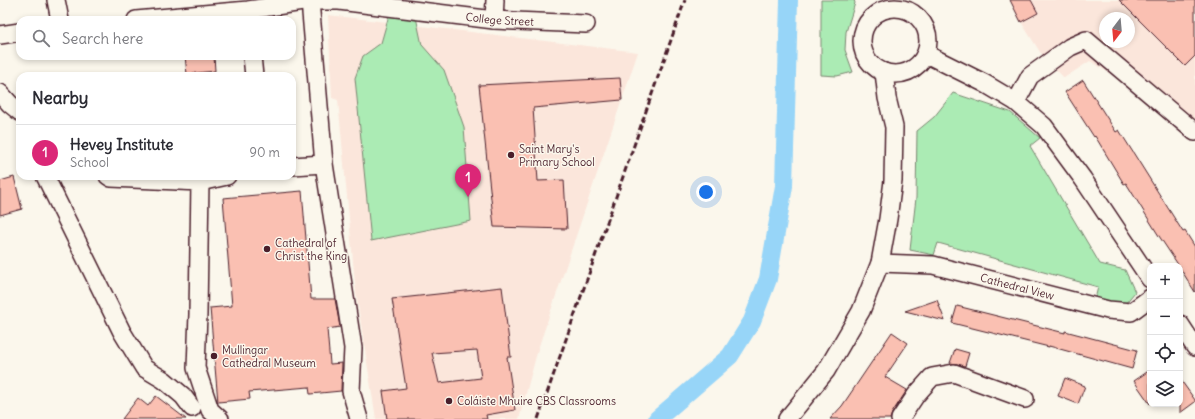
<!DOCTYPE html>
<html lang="en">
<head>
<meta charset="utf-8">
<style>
	:root { --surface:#fff; --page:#f7f7f7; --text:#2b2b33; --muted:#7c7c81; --line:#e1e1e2; --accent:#db2777 }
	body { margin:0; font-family:Delius,sans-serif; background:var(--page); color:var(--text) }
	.controls { position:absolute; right:12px; bottom:12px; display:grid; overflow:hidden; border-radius:8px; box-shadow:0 2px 6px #0003 }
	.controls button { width:36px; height:36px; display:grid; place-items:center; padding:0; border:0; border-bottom:1px solid var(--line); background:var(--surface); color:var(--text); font:20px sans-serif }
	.compass { position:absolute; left:1099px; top:12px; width:36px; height:36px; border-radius:50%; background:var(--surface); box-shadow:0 2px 6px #0003; rotate:196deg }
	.you { position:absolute; left:706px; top:192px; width:14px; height:14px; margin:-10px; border:3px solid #fff; border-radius:50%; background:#1a73e8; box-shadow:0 0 0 6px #1a73e833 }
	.badge { display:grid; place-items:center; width:26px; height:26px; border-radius:50%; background:var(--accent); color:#fff; font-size:13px; font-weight:700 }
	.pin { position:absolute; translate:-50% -33px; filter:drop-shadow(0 1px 2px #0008) }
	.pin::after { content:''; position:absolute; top:21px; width:14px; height:12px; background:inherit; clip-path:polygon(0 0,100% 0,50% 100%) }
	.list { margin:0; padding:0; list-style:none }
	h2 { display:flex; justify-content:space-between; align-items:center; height:52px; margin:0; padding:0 16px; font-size:17px }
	h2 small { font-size:13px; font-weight:400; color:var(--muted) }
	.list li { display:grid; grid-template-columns:26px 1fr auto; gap:12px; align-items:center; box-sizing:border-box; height:56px; padding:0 16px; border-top:1px solid var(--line) }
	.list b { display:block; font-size:15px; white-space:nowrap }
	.list p { margin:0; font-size:13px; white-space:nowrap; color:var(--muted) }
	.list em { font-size:13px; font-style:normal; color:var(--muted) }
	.icon { flex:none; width:22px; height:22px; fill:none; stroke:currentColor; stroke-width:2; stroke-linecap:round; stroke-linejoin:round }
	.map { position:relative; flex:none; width:1195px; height:419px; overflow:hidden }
	.search { position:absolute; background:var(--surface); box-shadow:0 2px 6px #0003; left:16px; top:16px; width:280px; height:44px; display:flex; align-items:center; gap:10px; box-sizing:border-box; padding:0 14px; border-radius:12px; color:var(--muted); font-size:15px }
	.panel { position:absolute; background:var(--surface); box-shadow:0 2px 6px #0003; left:16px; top:72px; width:280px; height:108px; border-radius:12px }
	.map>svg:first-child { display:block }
</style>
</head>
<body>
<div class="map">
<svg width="1195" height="419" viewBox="0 0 1195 419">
	<rect width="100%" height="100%" fill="#fbf7ec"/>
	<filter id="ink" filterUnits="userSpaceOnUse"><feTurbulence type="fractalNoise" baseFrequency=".025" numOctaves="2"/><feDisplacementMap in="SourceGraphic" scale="8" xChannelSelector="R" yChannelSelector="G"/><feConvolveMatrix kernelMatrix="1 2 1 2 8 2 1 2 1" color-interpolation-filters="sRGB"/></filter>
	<g filter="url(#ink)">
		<path fill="#fbe6db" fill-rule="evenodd" d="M1010,0H1195V126L1090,61L1064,78L1040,52L1021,22ZM1105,18H1129V42H1105Z
			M328,15L638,52L538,349L519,419H376L356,293L338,100L332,98Z"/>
		<path fill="#abebb4" stroke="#7a8570" d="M821,0H854L855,3L846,32L845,50L853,72L837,76L821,75Z
			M389,15L416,17L422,45L444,70L464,127L471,221L371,241L355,78L363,56L381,43Z
			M953,93L1010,112L1040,138L1030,146L1100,264L1125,270L1135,292L1125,304L1095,299L1098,287L938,243L934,255L910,250L916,198L917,131L934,117Z"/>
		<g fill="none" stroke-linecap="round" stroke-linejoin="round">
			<path stroke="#97d5f8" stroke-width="18" d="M657,419L730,356L752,321L768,279L784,186L789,0"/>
		</g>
		<path fill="#fac0b2" stroke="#4a1f2b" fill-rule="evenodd" d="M1010,0H1031L1038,13L1021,22Z
			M1119,0H1195V56L1185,66Z
			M185,56H214L215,71L187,74Z
			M620,78L622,100L533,108L538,181L564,180L567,229L494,227L479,85Z
			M1083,80L1116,132L1119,130L1183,232L1185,231L1195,247V292L1180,268V266H1179L1159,236L1126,183L1124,184L1095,136L1094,137L1065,92Z
			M14,177L22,209L0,215V181Z
			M302,191L311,299H335L340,327L327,329L330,364L342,363L341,391L310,394L309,387L249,392L250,399L218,402L210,308L232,306L223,198Z
			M502,287L511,357H507L515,410L486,415L487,419H387L383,391L406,388L392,299ZM477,350L481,378L439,383L432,353Z
			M937,300L945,321L905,311Z
			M957,306L1065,333V331L1137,350L1132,369L1049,346V347L952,323Z
			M892,332L908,343L885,377L907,390L892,413L890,419H830L842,406Z
			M955,349L969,353L965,366L957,364L950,363Z
			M1150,370V404L1134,381Z
			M1065,378L1085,386L1078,404L1058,396Z
			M1180,379L1195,400V402L1180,413Z
			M156,396L186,419H122L138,398L148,406Z"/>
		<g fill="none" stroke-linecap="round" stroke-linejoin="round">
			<defs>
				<g id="minor">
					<path d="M56,0L60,20"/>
					<path d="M310,1L324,164L353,348L351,391L359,419"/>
					<circle cx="895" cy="41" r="33"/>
					<path id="s1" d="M136,20L248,10L310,1H339L494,20L586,24"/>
					<path d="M494,20L495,0"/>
					<path d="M0,35L20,32"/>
					<path d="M926,54L984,83L1016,102L1044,126L1083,179L1150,279"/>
					<path d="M252,56L254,76"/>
					<path d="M0,93L10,104L20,112"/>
					<path d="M1016,102L1030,76L1070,47L1086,40L1195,132"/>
					<path d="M292,166L324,164"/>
					<path d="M45,176L122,332L144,368L164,380L183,396L192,408"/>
					<path d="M108,176L111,178L200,182L198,314L196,368L210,410L220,419"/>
					<path d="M200,182L227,176"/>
					<path id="s2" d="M880,263L933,265L1108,310L1131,312L1150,298"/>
					<path d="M1180,324L1195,347"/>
					<path d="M787,419L826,371L861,311L880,263L888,219L893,181L894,127L887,98L884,72"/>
					<path d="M900,419L916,395L932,377L954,373L1025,399"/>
				</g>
			</defs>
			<use href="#minor" stroke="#4a1f2b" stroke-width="20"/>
			<use href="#minor" stroke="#fbf7ec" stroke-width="17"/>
			<path stroke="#4a1f2b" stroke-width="3" stroke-dasharray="6 3" stroke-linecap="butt" d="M538,419L685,0"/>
		</g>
	</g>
	<g fill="#4a1f2b" stroke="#fbf7ec" stroke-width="1.5">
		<circle cx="511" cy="155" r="4"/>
		<circle cx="267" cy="249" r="4"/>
		<circle cx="214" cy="356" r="4"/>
		<circle cx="449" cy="401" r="4"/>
	</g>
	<g text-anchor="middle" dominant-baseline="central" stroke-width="3" stroke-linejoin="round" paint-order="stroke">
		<g font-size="11" fill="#4a1f2b" stroke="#fbf7ec">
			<text stroke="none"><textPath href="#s1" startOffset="366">College Street</textPath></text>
			<text stroke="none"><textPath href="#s2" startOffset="140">Cathedral View</textPath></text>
		</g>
		<g font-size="11" fill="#4a1f2b" stroke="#fbf7ec" text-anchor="start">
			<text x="519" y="149">Saint Mary's<tspan x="519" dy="13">Primary School</tspan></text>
			<text x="275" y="243">Cathedral of<tspan x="275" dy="13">Christ the King</tspan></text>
			<text x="222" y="350">Mullingar<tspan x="222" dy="13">Cathedral Museum</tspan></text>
			<text x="457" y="401">Coláiste Mhuire CBS Classrooms</text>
		</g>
	</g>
</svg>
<div class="controls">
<button>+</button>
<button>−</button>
<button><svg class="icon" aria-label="locate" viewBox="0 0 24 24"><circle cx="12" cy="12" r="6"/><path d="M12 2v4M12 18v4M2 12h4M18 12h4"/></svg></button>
<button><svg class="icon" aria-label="layers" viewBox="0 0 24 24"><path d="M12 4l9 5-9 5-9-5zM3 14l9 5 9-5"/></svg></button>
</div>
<svg class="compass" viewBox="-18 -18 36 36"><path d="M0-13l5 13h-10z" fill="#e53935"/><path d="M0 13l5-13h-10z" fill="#7c7c81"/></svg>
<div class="you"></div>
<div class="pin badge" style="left:468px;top:197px">1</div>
<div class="search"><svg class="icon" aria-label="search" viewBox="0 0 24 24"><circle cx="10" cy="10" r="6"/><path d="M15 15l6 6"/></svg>Search here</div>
<section class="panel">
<h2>Nearby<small></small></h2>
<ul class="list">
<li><span class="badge">1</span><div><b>Hevey Institute</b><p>School</p></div><em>90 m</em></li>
</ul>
</section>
</div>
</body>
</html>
